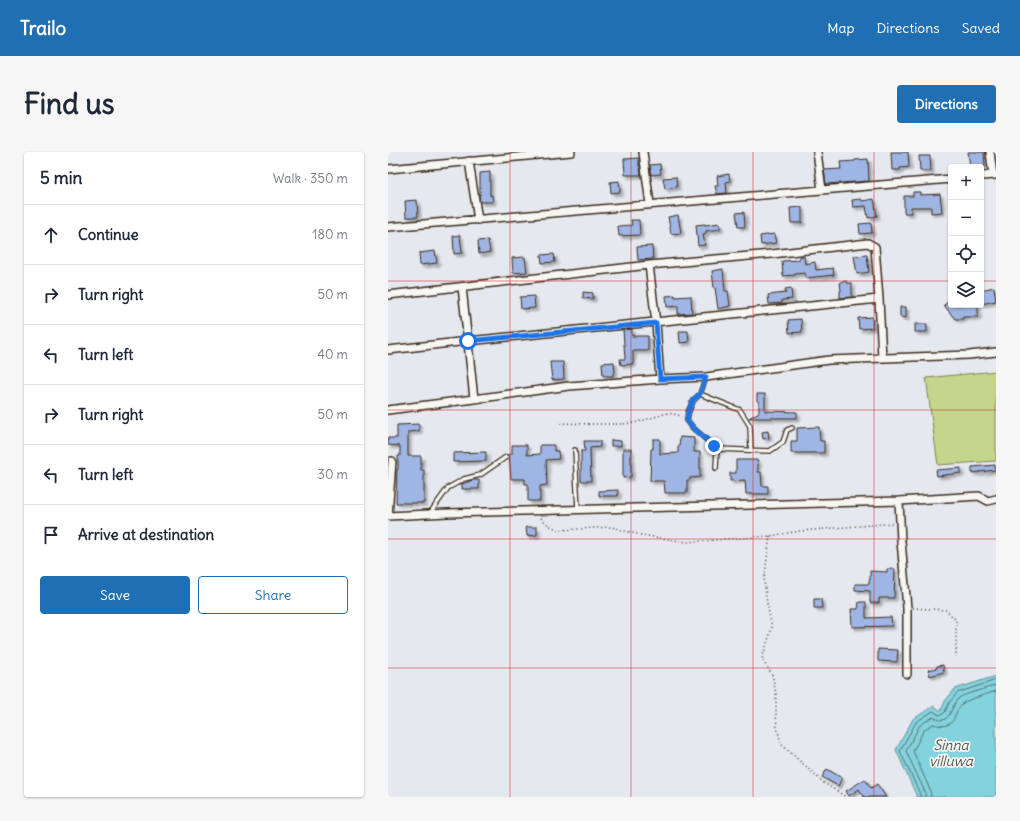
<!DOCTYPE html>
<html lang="en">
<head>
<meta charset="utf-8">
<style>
	:root { --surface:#fff; --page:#f6f6f7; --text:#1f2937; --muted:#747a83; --line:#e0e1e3; --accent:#1f6fb2 }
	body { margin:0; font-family:Delius,sans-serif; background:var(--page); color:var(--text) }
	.controls { position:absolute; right:12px; top:12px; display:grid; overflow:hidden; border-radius:4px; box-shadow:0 1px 3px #0004 }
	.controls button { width:36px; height:36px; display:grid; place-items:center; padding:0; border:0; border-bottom:1px solid var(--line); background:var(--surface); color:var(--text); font:20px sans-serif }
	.stop { position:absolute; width:12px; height:12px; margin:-9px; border:3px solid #1a73e8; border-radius:50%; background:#fff }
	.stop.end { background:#1a73e8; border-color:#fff; box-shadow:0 1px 4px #0008 }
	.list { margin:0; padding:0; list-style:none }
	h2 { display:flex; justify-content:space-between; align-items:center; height:52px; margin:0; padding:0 16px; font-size:17px }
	h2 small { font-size:13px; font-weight:400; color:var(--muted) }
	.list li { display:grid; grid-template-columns:26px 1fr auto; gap:12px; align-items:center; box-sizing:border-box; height:60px; padding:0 16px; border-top:1px solid var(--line) }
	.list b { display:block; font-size:15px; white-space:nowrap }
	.list em { font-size:13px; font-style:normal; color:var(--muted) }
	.actions { display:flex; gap:8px; padding:12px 16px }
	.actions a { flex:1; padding:9px 0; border:1px solid var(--accent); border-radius:4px; text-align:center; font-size:14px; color:var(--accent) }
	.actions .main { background:var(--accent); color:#fff }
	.icon { flex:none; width:22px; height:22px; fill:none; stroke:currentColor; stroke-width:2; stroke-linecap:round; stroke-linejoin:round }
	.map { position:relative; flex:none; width:608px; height:645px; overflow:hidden; border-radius:4px }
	header { display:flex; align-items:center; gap:24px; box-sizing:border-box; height:56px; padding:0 20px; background:var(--accent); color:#fff }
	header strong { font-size:19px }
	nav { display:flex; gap:22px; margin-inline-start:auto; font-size:14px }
	.intro { display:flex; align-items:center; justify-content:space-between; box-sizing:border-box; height:96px; padding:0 24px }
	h1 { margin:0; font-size:28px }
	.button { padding:10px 18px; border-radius:4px; background:var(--accent); color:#fff; font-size:14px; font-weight:700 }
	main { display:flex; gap:24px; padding:0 24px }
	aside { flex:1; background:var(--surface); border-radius:4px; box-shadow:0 1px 3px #0004 }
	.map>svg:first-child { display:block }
</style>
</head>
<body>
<header>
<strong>Trailo</strong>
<nav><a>Map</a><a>Directions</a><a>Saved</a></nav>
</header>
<div class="intro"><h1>Find us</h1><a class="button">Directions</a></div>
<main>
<aside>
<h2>5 min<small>Walk · 350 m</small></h2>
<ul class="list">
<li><svg class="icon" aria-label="ahead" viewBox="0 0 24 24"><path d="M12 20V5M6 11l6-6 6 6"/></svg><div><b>Continue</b></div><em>180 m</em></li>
<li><svg class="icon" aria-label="right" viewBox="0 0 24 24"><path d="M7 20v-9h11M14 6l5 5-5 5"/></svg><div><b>Turn right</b></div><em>50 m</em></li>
<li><svg class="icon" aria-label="left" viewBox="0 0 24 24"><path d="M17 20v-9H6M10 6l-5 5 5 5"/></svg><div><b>Turn left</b></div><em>40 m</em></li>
<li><svg class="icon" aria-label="right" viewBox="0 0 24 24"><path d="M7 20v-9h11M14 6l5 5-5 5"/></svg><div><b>Turn right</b></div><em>50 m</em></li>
<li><svg class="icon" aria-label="left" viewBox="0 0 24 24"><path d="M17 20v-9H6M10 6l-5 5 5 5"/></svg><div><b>Turn left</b></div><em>30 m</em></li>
<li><svg class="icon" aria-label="arrive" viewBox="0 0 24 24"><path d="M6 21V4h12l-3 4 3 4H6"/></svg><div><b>Arrive at destination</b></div></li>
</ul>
<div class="actions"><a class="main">Save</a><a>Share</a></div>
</aside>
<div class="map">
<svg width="608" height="645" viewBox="0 0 608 645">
	<defs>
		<filter id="shadow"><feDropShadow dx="3" dy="3" stdDeviation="1" flood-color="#0004"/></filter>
	</defs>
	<rect width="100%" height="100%" fill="#e5e9ef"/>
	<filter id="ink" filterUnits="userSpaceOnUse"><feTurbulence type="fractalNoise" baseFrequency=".025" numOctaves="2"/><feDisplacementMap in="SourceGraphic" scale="8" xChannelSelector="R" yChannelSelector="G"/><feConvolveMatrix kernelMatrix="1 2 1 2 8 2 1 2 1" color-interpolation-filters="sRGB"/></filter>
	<g filter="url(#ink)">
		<path fill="#c4d68b" stroke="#808054" d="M608,219V309L550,313L538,226Z"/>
		<path fill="#83d3df" stroke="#668f92" d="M608,524V645H529L508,598L525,567L546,554L553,559L557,549L567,537Z"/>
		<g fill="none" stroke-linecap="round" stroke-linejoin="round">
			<path stroke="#586e6b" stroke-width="1" d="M532,645V642L512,599L528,570L545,559L551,563L555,562L557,560L561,551L569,541L608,528
				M537,645V640L518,599L532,573L545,565C549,567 553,569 557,567C563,564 565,551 571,546C576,542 601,536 608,533
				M543,645L542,638L525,599L536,578L545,572C570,579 563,562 575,551C580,547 601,542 608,539"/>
		</g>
		<path fill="#9fb6e4" stroke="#3b2a1e" filter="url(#shadow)" d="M503,0H520L521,15L512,16V18H504Z
			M580,0H596L597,15H582Z
			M531,4H542L543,19H532Z
			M251,6V14H252L253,23H237L236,7Z
			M480,7L481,29L438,32L436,18L453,17L452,10L467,9V8Z
			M272,12L273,22L263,23L262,13Z
			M102,20V44L104,43L105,50H92L91,43H92V21Z
			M341,22L342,29L338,30L339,41L329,42L327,34H330L329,24Z
			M288,25L289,35L277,37L275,26Z
			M231,29L232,40L223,41L222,30Z
			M525,40H532V43L552,42L554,60L543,61V55H523V61H516V44H525Z
			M473,47L474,49L486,47L489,64L480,66L478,54L465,55L464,48Z
			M29,48L30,65H18L17,49Z
			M414,55V71H403L402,56Z
			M356,60L357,75H350L348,61Z
			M290,63L293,81L283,82L280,65Z
			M243,68H251L252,83L231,84L230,74L244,73Z
			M332,71V77L318,79V81L315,82L317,93L310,94L308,73L317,72V73Z
			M483,71L484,81L472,82L471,72Z
			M386,82L388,91L373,93L372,84Z
			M72,83L74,101L66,102L65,84Z
			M100,88L102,100L91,102L90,89Z
			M264,94L265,107L250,108L249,95Z
			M47,99L49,111L32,113L31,101Z
			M166,102L167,110L154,111L153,103Z
			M479,103L481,120L469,122L466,104Z
			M416,104L417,112L427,110L428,118L445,116L446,123L418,126L417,121L407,122V123L395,124L394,109L411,108V105Z
			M137,105L139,120L125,121L124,106Z
			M335,117L337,139H340L342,154L330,157L327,136H326L324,119Z
			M458,129L459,131H464V145L452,146V139H453L452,130Z
			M606,135L608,149L593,152V138Z
			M403,136L404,147L394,148V151L381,152L380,143L398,141L397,137Z
			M195,140L205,141V147L195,146Z
			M287,143V145L303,144L304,161L290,162V154L279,155L278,144Z
			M146,144L147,156L133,157L132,145Z
			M563,147V153H590V165H575V167H567L556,153Z
			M512,155H518V166L512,165Z
			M484,165L485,176L471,177L470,166Z
			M413,167L414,180L401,181L400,168Z
			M527,172H539V180H527Z
			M244,177V184H260V199H245V212L233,213L232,207H237L235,178Z
			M291,179H300L301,190L292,191Z
			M162,210H175L176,227L164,228Z
			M226,210L227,220L225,221V224H215L214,211Z
			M369,242H377V259L409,260V266H361L371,260V249H369Z
			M31,272V279L20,280V304H33V318H36V351H8L9,317H10V304H12V294L0,293V286H9V273Z
			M431,275L432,289H436V301H403V289H409V276Z
			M380,279L381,286L375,287L374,280Z
			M292,285L306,286V300H312V325L302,326V328H299V341H277L276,329H262L263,297H265V287H272V302L290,301V295H291Z
			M223,288L233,289V294H223Z
			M196,289H212V295L202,296L203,329H193V299H197Z
			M124,293H139V303L152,302V293H166V299H170L171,307L158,308L159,333L152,334V349H140V332H137V327H123L121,302H124Z
			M235,297H243V325L235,326Z
			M98,300V309L65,310V301Z
			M348,308H370V320H373L374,334H380V342H358L357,328L342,329V321H348Z
			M607,313V318L584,321V315Z
			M573,316V321L549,324L548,318Z
			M85,328H91V337H74V332Z
			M230,338V344H211V339Z
			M138,375H149V383L139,384Z
			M499,417H507L506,446H491V451H482V439L467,438V432H481V428H482V419L499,420Z
			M426,447H433L434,456H426Z
			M471,450H478V466L503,465L504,474L464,475L463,457H470Z
			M490,497L510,498L509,510L490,509Z
			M555,513L556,520L542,524L540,518L549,516V514Z
			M439,617L454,626L450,634L434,625Z
			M477,627L483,636L489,632L498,645H476L471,637L461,644L458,639Z"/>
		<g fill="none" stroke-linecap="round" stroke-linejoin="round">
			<defs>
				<path id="lane" d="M318,225L312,242L305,249L300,261L299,268L305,276L329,297L328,316
					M312,242L352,258L362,274L363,298
					M329,297L382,299L395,290L399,278L404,276
					M187,298L190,358
					M42,361L60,336L76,327L92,323L118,305"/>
				<path id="street" d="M255,0L262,52
					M429,0L434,38
					M602,0L605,23
					M81,9L90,68
					M0,17L183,0
					M593,24L608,23
					M0,75L563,27
					M261,113L268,171L272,227
					M74,135L86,247
					M0,143L261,113L384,102L480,91L487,95L491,147L494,206
					M0,198L80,189L491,147
					M0,258L86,247L181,234L272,227L318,225L441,208L581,203L608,200
					M511,349L513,389L519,456V522
					M0,364L60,361L511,349L591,344L600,349L608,347
					M0,364L4,309"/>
			</defs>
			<use href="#lane" stroke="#3b2a1e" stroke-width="6"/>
			<use href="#street" stroke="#3b2a1e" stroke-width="10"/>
			<path stroke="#3b2a1e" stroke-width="1.5" stroke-dasharray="1 3" stroke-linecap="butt" d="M172,271L202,272H232L246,271L280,261L290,263L294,265
				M153,366C158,372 165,376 172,378L223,375L253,383L299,390L382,384L412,379L506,371
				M382,384L376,429L379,452L382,466L384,476L375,503L374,508L384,522L388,542V562L389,575L393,592L436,631L458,645
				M525,456L558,458L568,468V505"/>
			<use href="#lane" stroke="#f6f6f2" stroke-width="3.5"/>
			<use href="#street" stroke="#f6f6f2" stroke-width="7"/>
		</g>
	</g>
	<g fill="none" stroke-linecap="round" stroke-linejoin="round" filter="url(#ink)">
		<path stroke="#1a73e8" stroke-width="5" d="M80,189L268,171L272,227L318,225L312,242L305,248L300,261L299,268L305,276L326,294"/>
	</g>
	<path fill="none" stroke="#d62828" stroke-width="1" stroke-opacity="0.55" d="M122,0V645M243,0V645M365,0V645M486,0V645M0,129H563M593,129H608M0,258H608M0,387H608M0,516H608"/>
	<g text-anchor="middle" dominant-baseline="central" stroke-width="3.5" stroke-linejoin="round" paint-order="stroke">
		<g font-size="14" font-style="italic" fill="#4d544e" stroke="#f6f6f2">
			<text x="563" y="593">Sinna<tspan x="563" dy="16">villuwa</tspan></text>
		</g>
	</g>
</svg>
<div class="controls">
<button>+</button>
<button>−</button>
<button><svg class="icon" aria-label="locate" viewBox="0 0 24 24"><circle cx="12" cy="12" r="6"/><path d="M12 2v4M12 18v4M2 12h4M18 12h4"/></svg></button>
<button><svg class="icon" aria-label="layers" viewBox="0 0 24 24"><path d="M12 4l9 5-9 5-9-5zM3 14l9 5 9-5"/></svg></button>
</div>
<div class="stop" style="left:80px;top:189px"></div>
<div class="stop end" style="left:326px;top:294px"></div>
</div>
</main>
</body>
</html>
